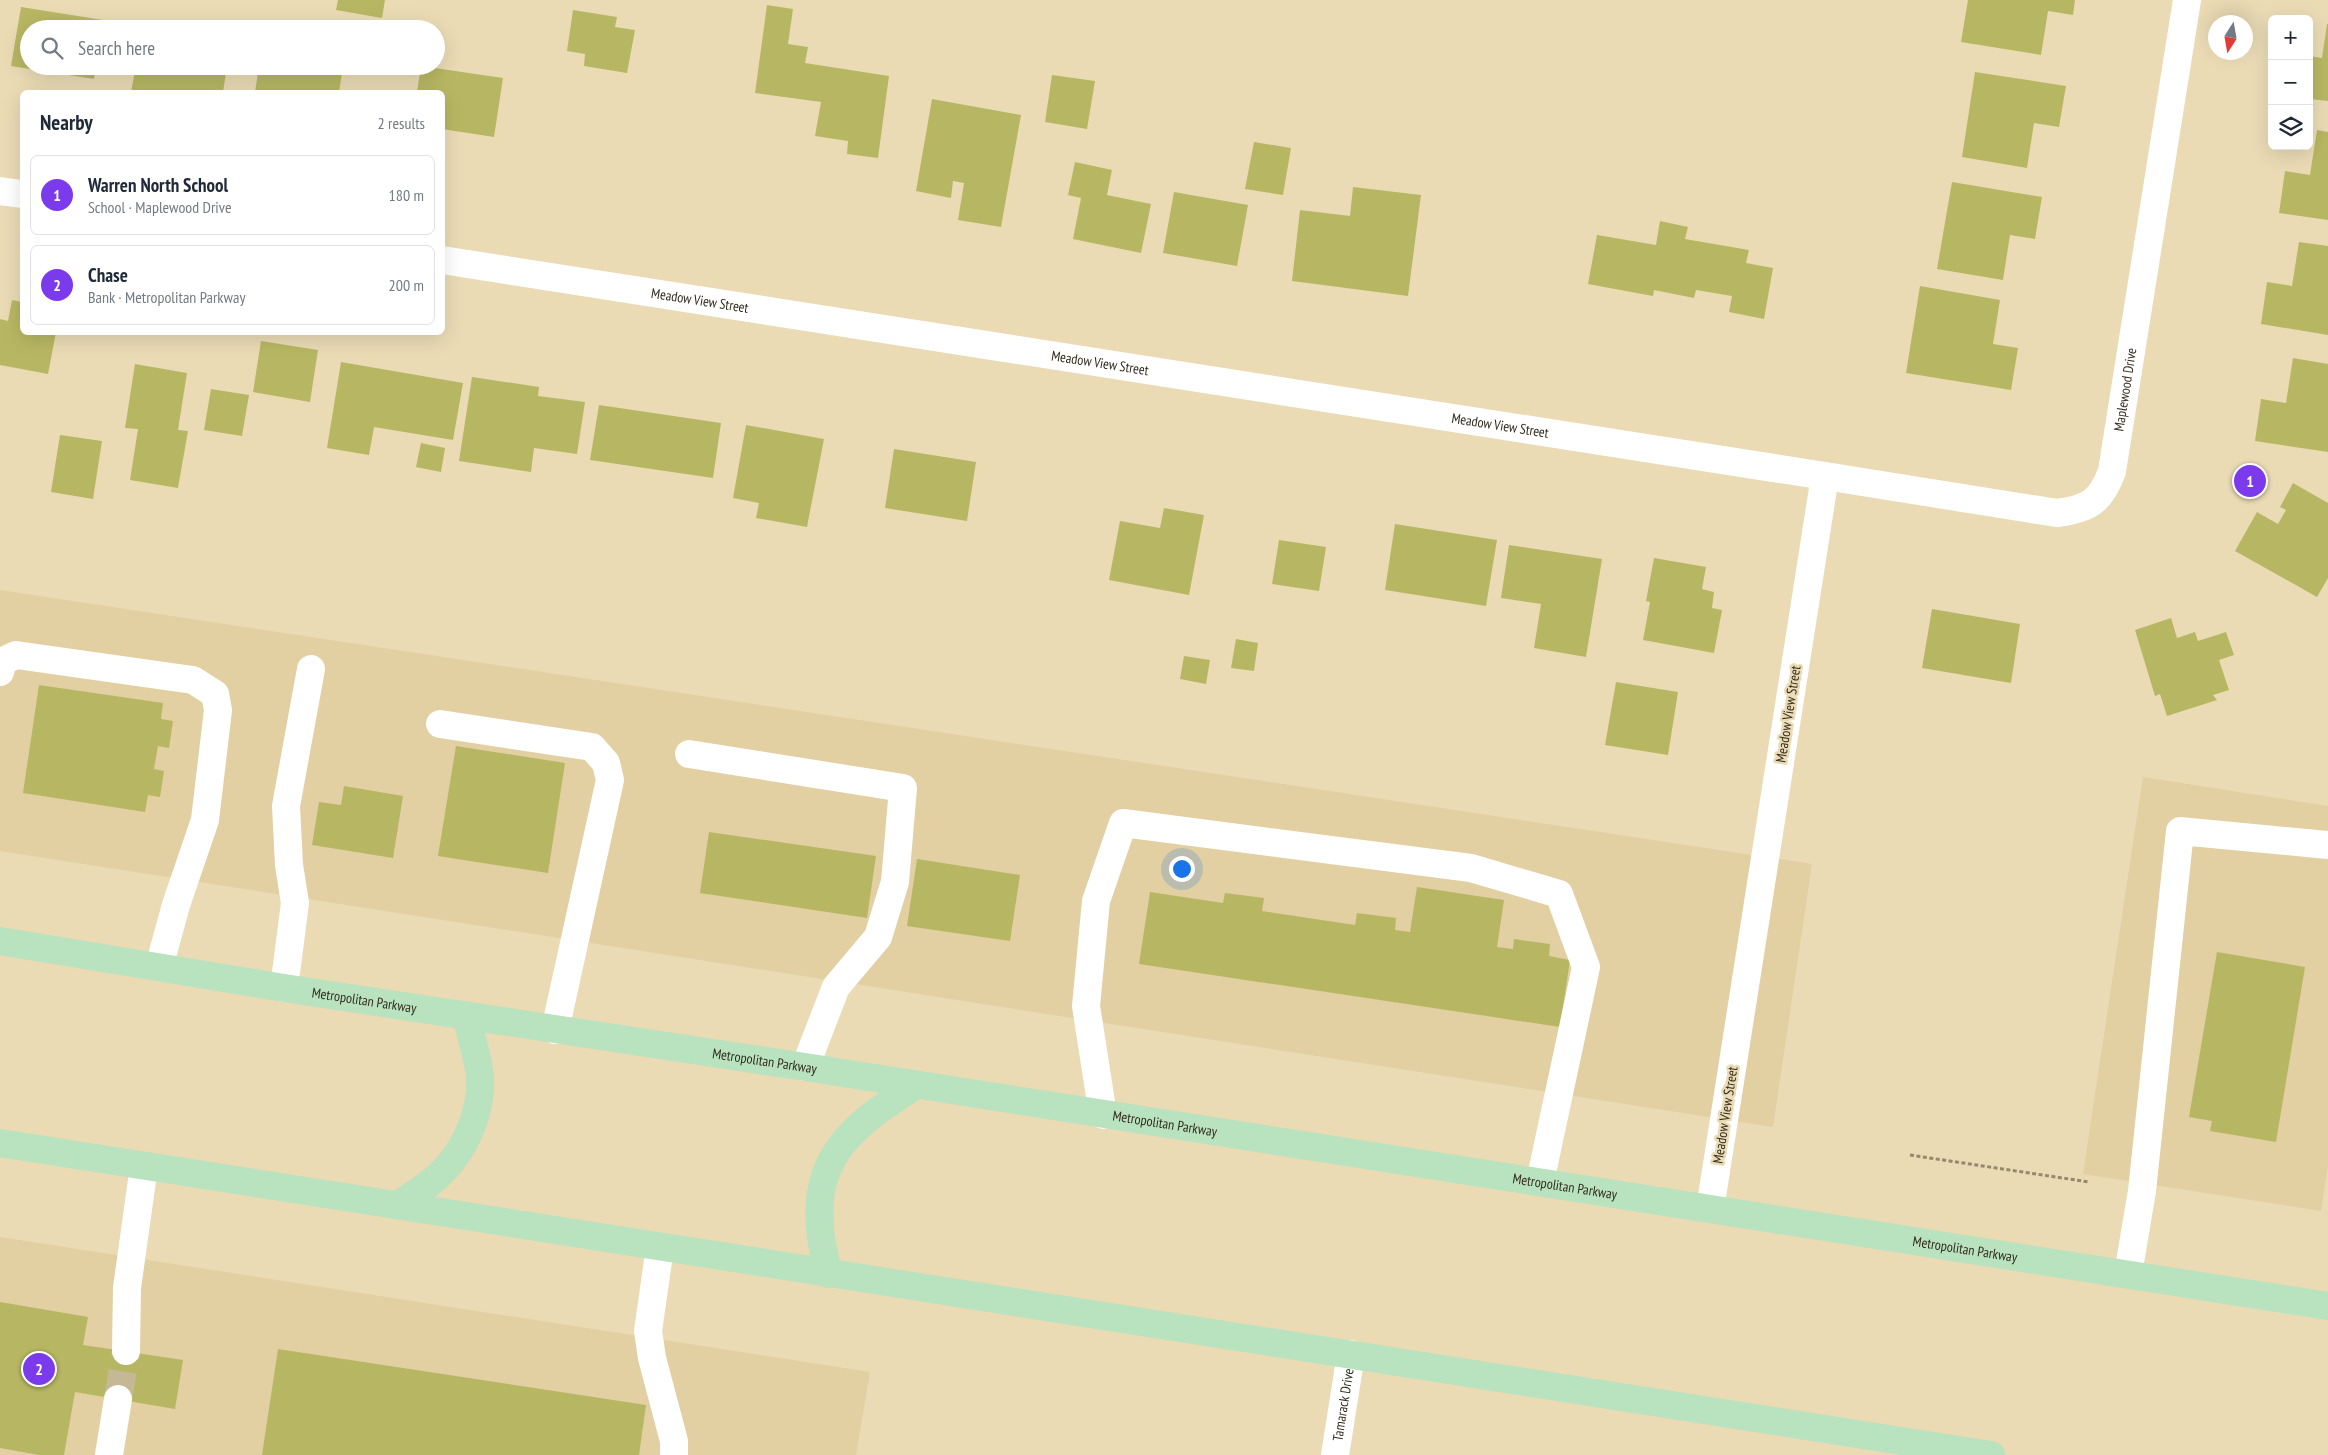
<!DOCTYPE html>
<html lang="en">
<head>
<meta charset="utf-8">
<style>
	:root { --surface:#fff; --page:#f6f6f7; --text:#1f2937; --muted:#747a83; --line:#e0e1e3; --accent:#7c3aed }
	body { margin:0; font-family:"PT Sans Narrow",sans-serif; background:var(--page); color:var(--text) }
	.controls { position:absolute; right:15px; top:15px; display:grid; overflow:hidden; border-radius:8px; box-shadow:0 5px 20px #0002 }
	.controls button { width:45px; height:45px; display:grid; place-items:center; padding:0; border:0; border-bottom:1px solid var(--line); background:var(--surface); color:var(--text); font:25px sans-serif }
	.compass { position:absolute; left:2208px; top:15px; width:45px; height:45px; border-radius:50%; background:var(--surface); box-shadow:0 5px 20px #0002; rotate:191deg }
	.you { position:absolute; left:1181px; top:868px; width:18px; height:18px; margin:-12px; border:4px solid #fff; border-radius:50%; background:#1a73e8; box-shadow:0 0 0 8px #1a73e833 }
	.badge { display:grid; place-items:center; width:32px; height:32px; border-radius:50%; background:var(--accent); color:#fff; font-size:16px; font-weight:700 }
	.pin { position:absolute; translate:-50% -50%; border:2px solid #fff; box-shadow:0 1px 5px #0006 }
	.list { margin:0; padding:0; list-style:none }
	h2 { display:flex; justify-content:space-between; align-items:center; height:65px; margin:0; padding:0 20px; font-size:21px }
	h2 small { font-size:16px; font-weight:400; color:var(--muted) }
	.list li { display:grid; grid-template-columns:32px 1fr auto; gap:15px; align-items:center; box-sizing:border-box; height:80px; margin:0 10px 10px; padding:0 10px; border:1px solid var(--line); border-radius:8px }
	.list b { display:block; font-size:19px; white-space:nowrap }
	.list p { margin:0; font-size:16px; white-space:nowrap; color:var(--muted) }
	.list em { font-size:16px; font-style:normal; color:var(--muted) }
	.icon { flex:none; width:28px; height:28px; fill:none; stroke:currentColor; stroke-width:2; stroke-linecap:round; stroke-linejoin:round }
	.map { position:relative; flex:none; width:2328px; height:1455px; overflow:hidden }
	.search { position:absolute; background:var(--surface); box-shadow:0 5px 20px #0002; left:20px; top:20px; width:425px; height:55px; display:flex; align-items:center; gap:12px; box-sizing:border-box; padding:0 18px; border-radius:28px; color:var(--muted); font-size:19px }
	.panel { position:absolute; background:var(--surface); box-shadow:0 5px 20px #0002; left:20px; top:90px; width:425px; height:245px; border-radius:8px }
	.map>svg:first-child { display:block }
</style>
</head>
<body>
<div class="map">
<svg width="2328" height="1455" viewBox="0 0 2328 1455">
	<rect width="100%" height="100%" fill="#eadbb5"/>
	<path fill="#e2cfa2" d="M0,590L1812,864L1773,1127L0,851Z
		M2143,777L2328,806V1165L2321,1211L2083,1174Z
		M0,1237L870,1372L856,1455H0Z"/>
	<path fill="#b7b763" d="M338,0H385L382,18L336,10Z
		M1968,0H2075L2073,15L2048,11L2041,55L1961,42Z
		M767,5L793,9L788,44L808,47L805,63L889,76L878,158L847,154L848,141L815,136L821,102L755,93Z
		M21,7L103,20L102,29H29V66H96L94,79L11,66Z
		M573,10L617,17L615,27L635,30L627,73L584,66L585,54L567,51Z
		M2327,24H2328V101L2309,99V56L2322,58Z
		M136,66H227L223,92H131Z
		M259,66H343L339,92H255Z
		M421,66L503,78L494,137L442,129V92H417Z
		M1975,72L2066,86L2059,127L2034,123L2027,168L1962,157Z
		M1052,75L1095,81L1087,129L1045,122Z
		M932,99L1021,115L1001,227L958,220L964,183L953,181L951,198L916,191Z
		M2317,130L2328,132V220L2279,213L2285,171L2310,175Z
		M1254,142L1291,148L1283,195L1245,189Z
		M1075,162L1112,170L1107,195L1151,204L1141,253L1073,239L1081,198L1068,195Z
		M1952,182L2042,197L2035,239L2010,235L2003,280L1937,269Z
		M1353,187L1421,195L1408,296L1292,281L1300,210L1350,216Z
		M1174,192L1248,205L1237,266L1163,253Z
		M1660,221L1688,227L1685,239L1749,250L1746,263L1773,268L1764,319L1729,312L1732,296L1696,290L1694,298L1654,290L1653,296L1588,284L1597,235L1656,245Z
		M2299,242L2328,246V335L2261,324L2267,282L2292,286Z
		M1920,286L2000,300L1993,344L2018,348L2011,390L1906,373Z
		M12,300L22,302V332H56L48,374L0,365V319L8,321Z
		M261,341L318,350L310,402L253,392Z
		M2293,358L2328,364V452L2255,441L2261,399L2286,403Z
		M341,362L463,383L453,440L374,427L369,455L327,448Z
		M135,364L187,373L178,430L188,431L178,488L130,480L138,429L125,428Z
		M472,377L539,387L538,396L585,402L577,454L534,448L531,472L459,461Z
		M211,389L249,395L242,436L204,430Z
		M599,405L721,423L713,478L590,460Z
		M746,425L824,439L807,527L756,518L759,503L733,498Z
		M60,435L102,441L93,499L51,492Z
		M421,443L445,448L441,472L416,467Z
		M894,449L976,462L967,521L885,508Z
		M2293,483L2328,503V578L2317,597L2235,551L2257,512L2278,524L2286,510L2280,507Z
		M1164,508L1204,515L1189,595L1109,580L1120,521L1160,528Z
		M1395,524L1497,540L1486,606L1385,590Z
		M1279,540L1326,547L1319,591L1272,584Z
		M1509,545L1602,559L1586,657L1534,648L1541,604L1501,598Z
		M1654,558L1706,567L1702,589L1714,592L1712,608L1722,610L1714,653L1643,640L1650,602L1646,601Z
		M1932,609L2020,624L2011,683L1922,668Z
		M2171,618L2177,638L2195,632L2198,641L2226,632L2234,655L2219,660L2229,690L2213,695L2217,700L2167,716L2160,694L2155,696L2135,630Z
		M1236,639L1258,643L1254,671L1231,668Z
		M1184,656L1210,660L1206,684L1180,679Z
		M1616,682L1678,692L1668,755L1605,745Z
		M39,685L163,703L161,719L173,721L169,748L158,746L154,769L164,771L160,797L148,795L145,812L23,793Z
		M456,746L565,763L548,873L438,856Z
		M344,786L403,796L393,858L312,845L319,802L341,805Z
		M709,832L876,856L867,918L700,893Z
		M917,859L1020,875L1010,941L907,926Z
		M1417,887L1504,900L1497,947L1513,949L1514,939L1550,944L1549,956L1570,960L1560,1027L1139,964L1150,892L1223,903L1225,893L1264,898L1262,911L1355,925L1357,913L1396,918L1395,930L1410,932Z
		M2217,952L2305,967L2276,1142L2210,1131L2212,1121L2189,1117Z
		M0,1302L88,1317L83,1345L183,1360L175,1409L75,1392L64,1455H39L0,1448Z
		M278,1349L646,1405L639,1455H262Z"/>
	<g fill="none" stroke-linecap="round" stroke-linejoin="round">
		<path stroke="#c5b897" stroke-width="28" stroke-dasharray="28 14" stroke-linecap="butt" d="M118,1399L126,1351"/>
		<path stroke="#94896e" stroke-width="3" stroke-dasharray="4 2.5" stroke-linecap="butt" d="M1910,1155L2089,1182"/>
		<g stroke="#fff" stroke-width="28">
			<path d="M0,191L22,194"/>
			<path id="s1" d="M442,260L1825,476L1710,1209"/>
			<path id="s2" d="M1825,476L2057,513C2088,509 2101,502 2112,471L2187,0"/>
			<path d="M0,672L3,661L16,655L193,680L215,694L218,710L205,820L176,905L159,967"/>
			<path d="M440,724L592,747L606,763L610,780L555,1030"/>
			<path d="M689,754L903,788L895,882L878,937L836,987L805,1067"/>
			<path d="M284,988L295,903L289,865L286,806L311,669"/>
			<path d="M1103,1115L1086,1006L1096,901L1123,823L1471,868L1559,894L1586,967L1540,1182"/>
			<path d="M660,1247L648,1331L652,1358L674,1441V1455"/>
			<path d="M2128,1274L2142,1191L2180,831L2328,845"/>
			<path d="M126,1351L127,1288L144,1166"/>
			<path d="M109,1455L118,1399"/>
			<path id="s3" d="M1335,1455L1351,1354"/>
		</g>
		<g stroke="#b9e2bf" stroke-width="28">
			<path id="s4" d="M0,941L284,988L805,1067L2328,1306"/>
			<path d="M0,1143L1991,1455"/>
			<path d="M398,1205C410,1197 424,1188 436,1178C460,1157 477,1124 480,1091C482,1069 471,1037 466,1015"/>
			<path d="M828,1274C825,1259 821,1243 820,1228C813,1152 859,1122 916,1085"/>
		</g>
	</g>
	<g text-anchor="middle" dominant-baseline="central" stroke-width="5" stroke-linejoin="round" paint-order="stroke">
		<g font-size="14" fill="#322c1e" stroke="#eadbb5">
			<text stroke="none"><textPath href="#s1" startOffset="261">Meadow View Street</textPath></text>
			<text stroke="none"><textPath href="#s1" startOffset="666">Meadow View Street</textPath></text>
			<text stroke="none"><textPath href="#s2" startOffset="392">Maplewood Drive</textPath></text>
			<text stroke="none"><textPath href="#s1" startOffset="1071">Meadow View Street</textPath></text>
			<text transform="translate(1788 714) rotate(-81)">Meadow View Street</text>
			<text stroke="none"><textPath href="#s4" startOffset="369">Metropolitan Parkway</textPath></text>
			<text stroke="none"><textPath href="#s4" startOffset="774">Metropolitan Parkway</textPath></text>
			<text transform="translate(1725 1115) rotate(-81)">Meadow View Street</text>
			<text stroke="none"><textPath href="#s4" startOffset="1179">Metropolitan Parkway</textPath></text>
			<text stroke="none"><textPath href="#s4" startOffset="1584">Metropolitan Parkway</textPath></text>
			<text stroke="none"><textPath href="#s4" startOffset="1989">Metropolitan Parkway</textPath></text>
			<text stroke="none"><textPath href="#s3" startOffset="51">Tamarack Drive</textPath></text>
		</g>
	</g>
</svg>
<div class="controls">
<button>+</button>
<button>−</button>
<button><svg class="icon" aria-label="layers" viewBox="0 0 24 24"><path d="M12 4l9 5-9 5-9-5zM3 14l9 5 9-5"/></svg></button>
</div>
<svg class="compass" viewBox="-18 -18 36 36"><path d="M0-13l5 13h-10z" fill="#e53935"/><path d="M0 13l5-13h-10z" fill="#747a83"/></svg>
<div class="you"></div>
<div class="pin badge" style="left:2250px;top:481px">1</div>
<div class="pin badge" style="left:39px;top:1369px">2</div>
<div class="search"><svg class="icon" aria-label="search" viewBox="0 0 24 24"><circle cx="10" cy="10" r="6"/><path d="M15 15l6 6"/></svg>Search here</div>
<section class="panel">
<h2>Nearby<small>2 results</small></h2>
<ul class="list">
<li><span class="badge">1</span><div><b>Warren North School</b><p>School · Maplewood Drive</p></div><em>180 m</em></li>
<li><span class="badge">2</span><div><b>Chase</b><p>Bank · Metropolitan Parkway</p></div><em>200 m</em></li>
</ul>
</section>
</div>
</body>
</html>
